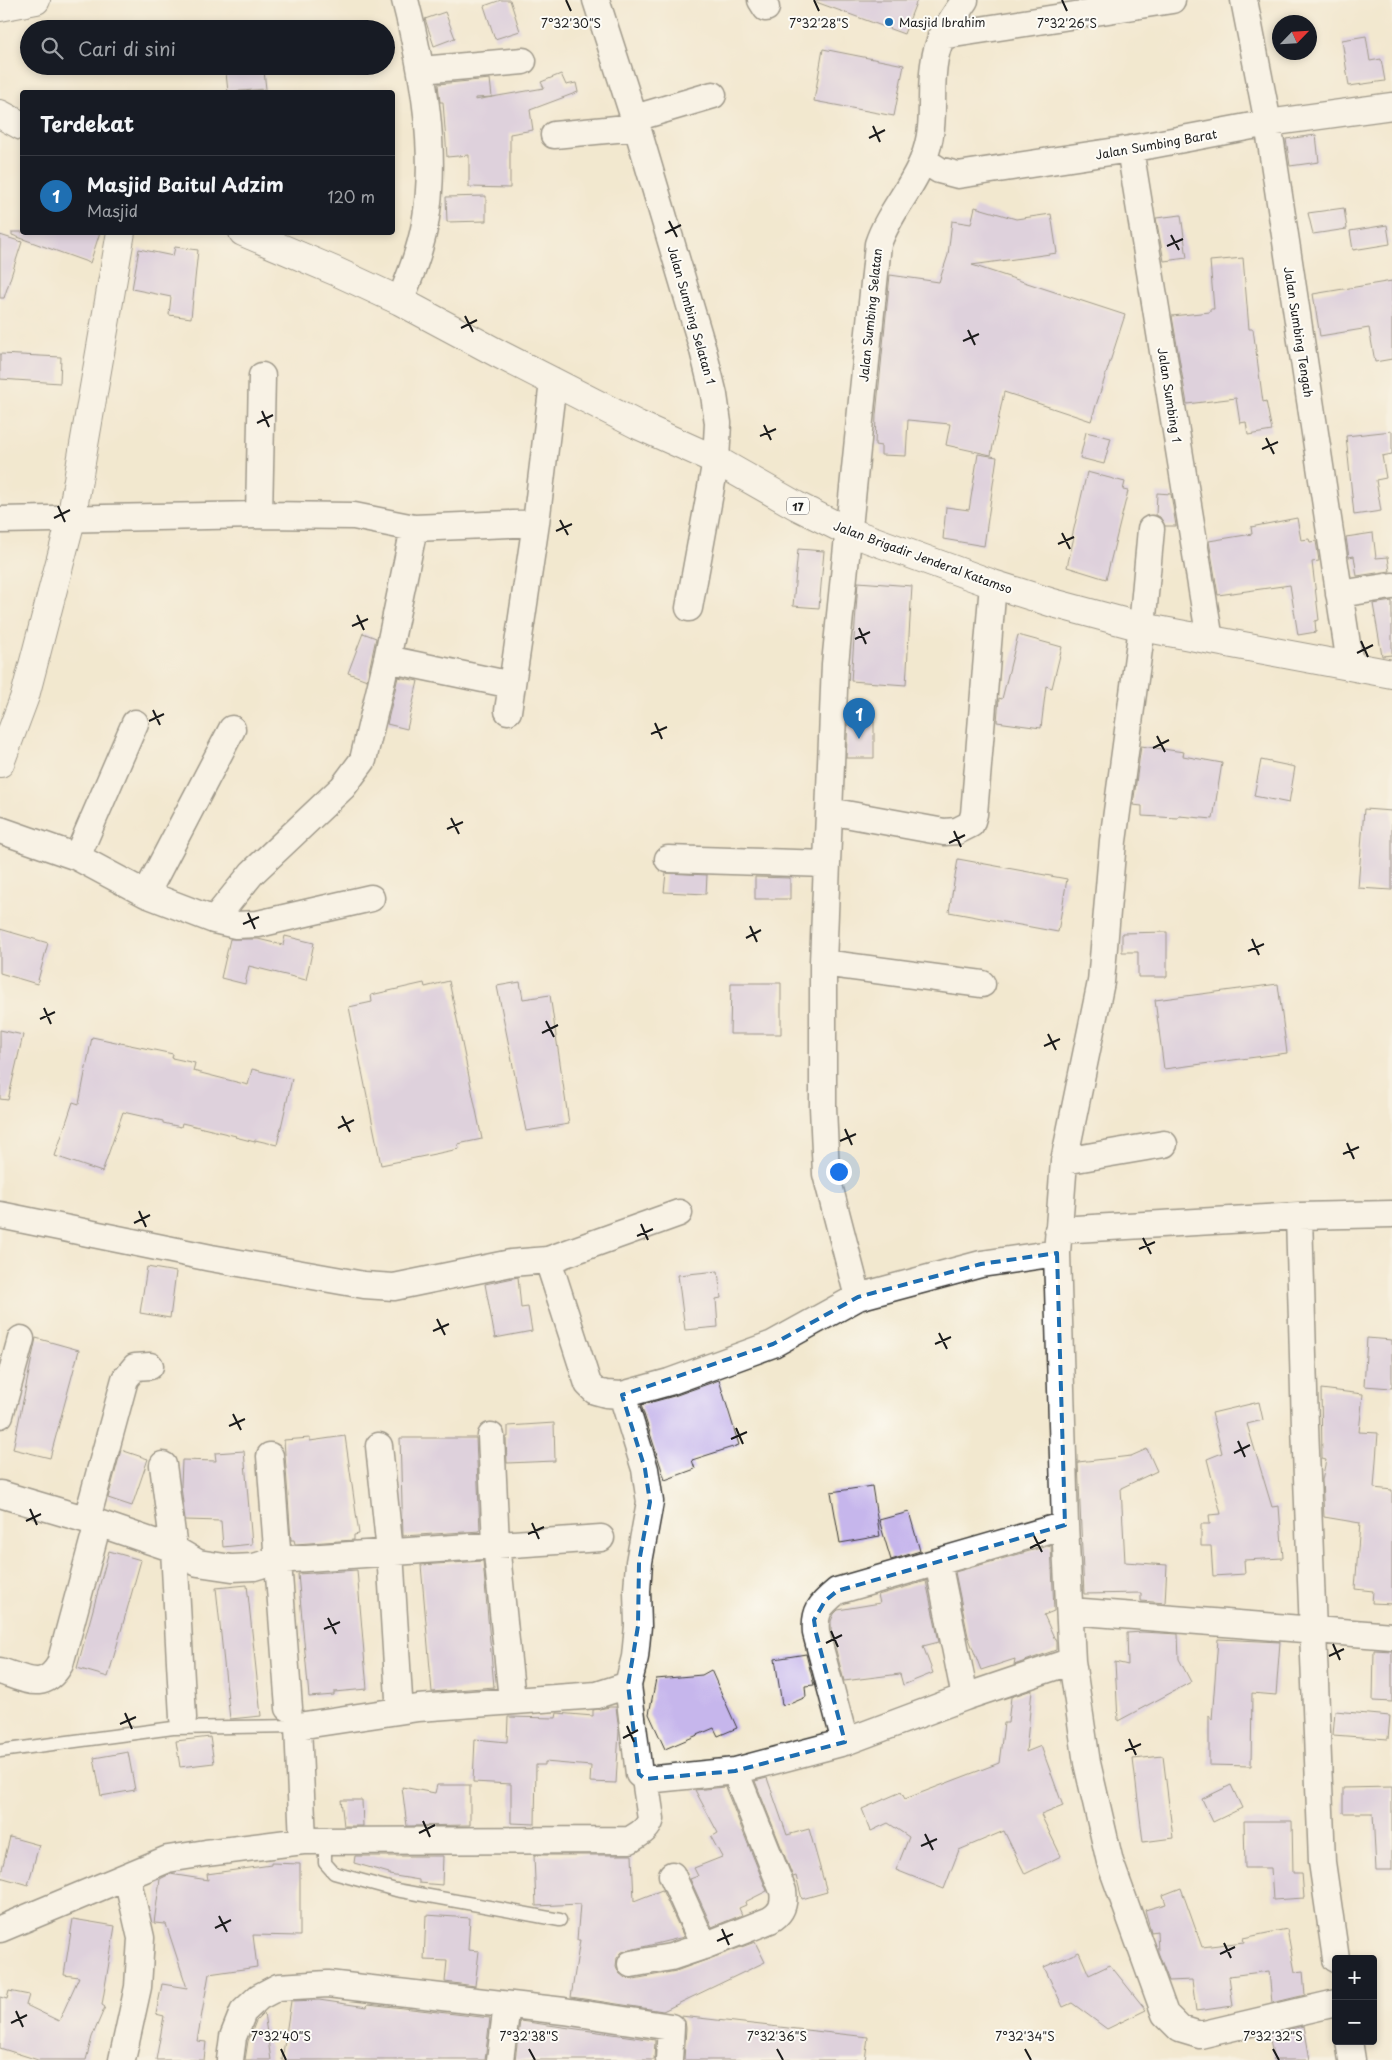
<!DOCTYPE html>
<html lang="id">
<head>
<meta charset="utf-8">
<style>
	:root { --surface:#171b24; --page:#20242c; --text:#f1f3f6; --muted:#9ea1a6; --line:#363941; --accent:#1f6fb2 }
	body { margin:0; font-family:"Playpen Sans",sans-serif; background:var(--page); color:var(--text) }
	.controls { position:absolute; right:15px; bottom:15px; display:grid; overflow:hidden; border-radius:5px; box-shadow:0 2px 8px #0003 }
	.controls button { width:45px; height:45px; display:grid; place-items:center; padding:0; border:0; border-bottom:1px solid var(--line); background:var(--surface); color:var(--text); font:25px sans-serif }
	.compass { position:absolute; left:1272px; top:15px; width:45px; height:45px; border-radius:50%; background:var(--surface); box-shadow:0 2px 8px #0003; rotate:65deg }
	.you { position:absolute; left:838px; top:1171px; width:18px; height:18px; margin:-12px; border:4px solid #fff; border-radius:50%; background:#1a73e8; box-shadow:0 0 0 8px #1a73e833 }
	.badge { display:grid; place-items:center; width:32px; height:32px; border-radius:50%; background:var(--accent); color:#fff; font-size:16px; font-weight:700 }
	.pin { position:absolute; translate:-50% -41px; filter:drop-shadow(0 1px 2px #0008) }
	.pin::after { content:''; position:absolute; top:26px; width:18px; height:15px; background:inherit; clip-path:polygon(0 0,100% 0,50% 100%) }
	.list { margin:0; padding:0; list-style:none }
	h2 { display:flex; justify-content:space-between; align-items:center; height:65px; margin:0; padding:0 20px; font-size:21px }
	h2 small { font-size:16px; font-weight:400; color:var(--muted) }
	.list li { display:grid; grid-template-columns:32px 1fr auto; gap:15px; align-items:center; box-sizing:border-box; height:80px; padding:0 20px; border-top:1px solid var(--line) }
	.list b { display:block; font-size:19px; white-space:nowrap }
	.list p { margin:0; font-size:16px; white-space:nowrap; color:var(--muted) }
	.list em { font-size:16px; font-style:normal; color:var(--muted) }
	.icon { flex:none; width:28px; height:28px; fill:none; stroke:currentColor; stroke-width:2; stroke-linecap:round; stroke-linejoin:round }
	.map { position:relative; flex:none; width:1392px; height:2060px; overflow:hidden }
	.search { position:absolute; background:var(--surface); box-shadow:0 2px 8px #0003; left:20px; top:20px; width:375px; height:55px; display:flex; align-items:center; gap:12px; box-sizing:border-box; padding:0 18px; border-radius:28px; color:var(--muted); font-size:19px }
	.panel { position:absolute; background:var(--surface); box-shadow:0 2px 8px #0003; left:20px; top:90px; width:375px; height:145px; border-radius:5px }
	.map>svg:first-child { display:block }
</style>
</head>
<body>
<div class="map">
<svg width="1392" height="2060" viewBox="0 0 1392 2060">
	<rect width="100%" height="100%" fill="#fdfcf7"/>
	<filter id="ink" filterUnits="userSpaceOnUse"><feTurbulence type="fractalNoise" baseFrequency=".02" numOctaves="2"/><feDisplacementMap in="SourceGraphic" scale="10" xChannelSelector="R" yChannelSelector="G"/><feConvolveMatrix kernelMatrix="1 2 1 2 8 2 1 2 1" color-interpolation-filters="sRGB"/></filter>
	<filter id="wash" filterUnits="userSpaceOnUse"><feTurbulence type="fractalNoise" baseFrequency=".0096" numOctaves="4" result="noise"/><feDisplacementMap in="SourceGraphic" scale="20" xChannelSelector="R" yChannelSelector="G"/><feGaussianBlur stdDeviation="1.12" result="paint"/><feColorMatrix in="noise" values="0 0 0 0 0 0 0 0 0 0 0 0 0 0 0 0 0 1.4 0 .05"/><feComposite in="paint" operator="in"/></filter>
	<g filter="url(#wash)">
		<rect width="100%" height="100%" fill="#f2e8cf"/>
		<g id="blocks">
			<path fill="#c6b6ec" d="M501,0H510L520,31L495,39L484,6Z
				M817,0H917L904,34L816,2Z
				M445,12L455,38L434,46L425,19Z
				M1366,36L1370,61L1381,59L1385,81L1349,86L1342,40Z
				M823,49L904,65L894,116L814,101Z
				M234,66H261V71H264L266,89L228,92L226,73H234Z
				M561,74L566,85L576,83L578,92L530,110L533,130L510,134V188L469,187V155L447,157L443,102H440L438,84L490,79L492,97L475,98V100L544,88L541,82Z
				M1316,135L1319,162L1290,166L1286,139Z
				M486,196V221L447,222L446,197Z
				M975,207L1016,219L1051,214L1057,253L972,265L1125,315L1091,421L1004,392L991,455L946,445L950,424L908,420L906,456L881,455V446L875,445L876,415L890,275L939,282L948,255L952,221L971,224Z
				M1344,208L1347,229L1313,234L1308,213Z
				M1181,215L1187,258L1164,261L1156,218Z
				M1387,225L1390,244L1353,250L1350,231Z
				M12,232H100L90,263L12,235Z
				M0,235L22,242L4,298H0Z
				M175,247L198,250L191,318L169,315L171,297L132,289L139,249L173,256Z
				M1243,258L1249,329H1253L1263,402L1266,401L1272,431L1248,435L1246,422L1240,423L1236,398L1187,404L1172,316L1210,312V309H1214L1210,261Z
				M1392,281V359L1375,362L1369,328L1320,336L1313,294Z
				M0,354L61,357L60,383L0,379Z
				M1392,431V454L1382,456L1386,478L1376,480L1381,511L1354,515L1346,436Z
				M1086,432L1111,438L1104,464L1080,458Z
				M978,454L997,457L984,546L943,539L946,507L969,510Z
				M1087,472L1125,482L1123,490L1128,491L1106,579L1067,567L1074,537H1072Z
				M1157,493L1171,494L1176,526H1165L1160,517L1156,515Z
				M1297,518L1301,540L1309,539L1310,542L1316,541L1319,561L1312,562L1319,620L1315,621L1316,632L1298,635L1290,585L1218,595L1209,541L1252,534L1251,527Z
				M1373,533L1376,558L1388,557L1390,571L1357,576L1354,556L1349,557L1346,537Z
				M798,549L824,551L819,608L793,606Z
				M858,582L912,586L906,685L851,681Z
				M1392,601V655L1382,656L1373,604Z
				M363,633L376,638L367,680L348,673Z
				M1018,635L1062,647L1052,688L1046,686L1041,728L997,722L999,698L1002,699Z
				M398,677L418,681L407,729L387,724Z
				M848,721H874V758H846Z
				M1141,746L1184,752L1183,756L1222,763L1213,819L1179,816L1178,818L1142,816V806L1133,805Z
				M1261,760L1295,767L1289,803L1254,796Z
				M1364,809L1392,811V890L1358,888Z
				M958,859L1067,879L1058,932L949,912Z
				M666,873L707,875L706,894L664,892Z
				M755,877L790,878V899H755Z
				M0,929L48,943L37,984L0,973Z
				M1167,932V977H1138V952H1122V933Z
				M285,936L314,943L306,980L249,966L245,984L221,978L230,939H258L283,945Z
				M449,981L482,1139L458,1144L459,1149L381,1165L349,1007L372,1002L371,995L424,983L425,987Z
				M520,982L523,999L550,995L569,1124L526,1131L497,986Z
				M731,983H781V1034H730Z
				M1278,984L1287,1053L1164,1069L1155,1000Z
				M0,1030L23,1035L8,1100L0,1099Z
				M92,1037L173,1054L172,1058L195,1063L193,1071L248,1085L252,1069L292,1079L277,1145L255,1140V1142L235,1137L236,1136L182,1123L181,1127L163,1123V1121L123,1112L102,1172L55,1156L73,1102L79,1104Z
				M147,1267L176,1272L170,1318L140,1313Z
				M718,1271L721,1298L716,1299L718,1327L685,1330L678,1275Z
				M518,1277L521,1308L528,1307L532,1331L495,1338L485,1284Z
				M36,1338L79,1350L50,1458L13,1449Z
				M1367,1338L1392,1340V1388L1364,1386Z
				M719,1380L739,1445L692,1460L695,1469L665,1480L641,1405L674,1396Z
				M1321,1389L1363,1394L1359,1432L1378,1433L1374,1488L1392,1490V1604L1372,1603L1373,1591L1355,1589L1360,1523L1324,1517L1322,1480L1326,1460L1322,1459Z
				M1259,1402L1263,1420L1247,1424L1272,1507L1279,1506L1283,1558L1244,1560L1245,1574L1213,1576L1211,1546H1201V1524H1210L1209,1515L1221,1514L1207,1459L1222,1453L1212,1413Z
				M554,1423L555,1461L507,1463L506,1437H508V1426Z
				M345,1436L359,1534L354,1535V1540L295,1544L294,1540H291L284,1440L310,1438V1441Z
				M400,1438H476L480,1531L403,1536Z
				M1147,1449L1157,1471L1121,1488L1125,1562L1167,1565L1165,1603L1141,1601V1593L1084,1594L1078,1462L1131,1456Z
				M121,1450L148,1459L132,1506L108,1498Z
				M244,1451L252,1544L223,1547L221,1521L185,1520L181,1486L182,1460L216,1461L215,1453Z
				M872,1486L880,1536L840,1543L831,1492Z
				M909,1512L920,1551L891,1560L879,1520Z
				M1051,1545L1054,1611L1044,1615L1056,1642V1650L1014,1665L1015,1659L981,1670L968,1636L955,1572Z
				M109,1551L141,1560L108,1677L77,1668Z
				M483,1561L494,1687L432,1692L421,1565Z
				M357,1570L367,1689L334,1692V1695L309,1697L298,1574Z
				M926,1581L939,1642L923,1646L933,1673L903,1685L900,1674L844,1681L831,1631V1621L834,1614L838,1610L880,1603L878,1595Z
				M247,1585L261,1716L230,1719L216,1588Z
				M1142,1632L1178,1634L1179,1659L1191,1682L1118,1721L1115,1662L1128,1665L1127,1633Z
				M1218,1639L1280,1642L1276,1695L1252,1693L1251,1766L1209,1765V1715L1212,1720Z
				M1374,1650L1392,1651V1702L1373,1701Z
				M806,1654L814,1685L805,1686L806,1697L792,1703L782,1705L775,1659Z
				M711,1670L737,1728L718,1736L714,1728L665,1749L649,1714L656,1679L702,1675Z
				M1032,1690L1026,1752L1041,1746L1063,1806L1041,1815L1061,1856L1025,1874L1004,1831L959,1850L944,1889L896,1870L909,1837L888,1823L871,1831L862,1809L901,1792L905,1799L999,1763L1004,1723H1008L1011,1697Z
				M610,1707H616L619,1731L616,1783L590,1782L591,1766L545,1762V1765H536L535,1824L511,1823V1784L473,1782L475,1739L507,1742L508,1717L556,1718L557,1713L593,1716V1710Z
				M1335,1711L1390,1716L1388,1739L1333,1735Z
				M210,1737L214,1763L180,1767L176,1741Z
				M128,1752L135,1790L101,1796L94,1758Z
				M1163,1756L1173,1838L1143,1842L1133,1759Z
				M767,1778L787,1835L809,1829L827,1892L802,1899L796,1876L793,1877L755,1781Z
				M437,1785H470V1825L407,1826L402,1787L435,1793Z
				M1231,1785L1242,1808L1213,1822L1202,1799Z
				M725,1787L767,1891L745,1902L746,1905L739,1908L742,1915L712,1927L690,1879L698,1876L694,1868L722,1857L711,1837L718,1833L695,1790Z
				M1392,1787V1870H1376L1373,1813H1343V1788Z
				M341,1800H362L363,1826H344Z
				M1244,1821H1292L1293,1873H1302L1304,1898L1273,1900L1271,1868H1245Z
				M10,1837L39,1845L28,1885L0,1877Z
				M534,1855H632L634,1901L662,1890L684,1937L622,1952L617,1958L616,1966L619,1973L625,1978L634,1979L676,1971L755,1942L765,1962L663,2011L571,1997L580,1940H577L580,1904L536,1906Z
				M355,1856H443L442,1885L419,1883V1880L389,1875V1873L354,1863Z
				M271,1863L300,1864V1936L253,1935L257,1967L209,1974L197,2041L206,2042L204,2060H156L164,2016L156,2014L162,1984L187,1988L166,1924L154,1923L160,1879L170,1874L208,1880L207,1874L271,1865Z
				M1181,1888L1202,1947L1244,1942L1243,1938L1287,1929L1295,1972L1303,1971L1305,1995L1272,2003L1269,1971L1229,1976L1233,2006L1196,2011L1192,1980L1169,1981L1158,1952L1157,1931L1151,1932L1145,1910L1166,1904L1163,1895Z
				M426,1915L470,1918L468,1950L479,1951L475,1986L445,1982L447,1961L424,1960Z
				M73,1919L115,1926L102,2005L105,2007L92,2037L86,2060H38L0,2048V1997L7,1999L9,1991L29,1995L26,2005L59,2021L79,1977L64,1975Z
				M1079,1952L1089,1975L1110,1965L1146,2010L1107,2029L1072,2003L1063,2007L1044,1967Z
				M319,2000L367,2007L368,2004L490,2018L485,2060H282L291,2001Z
				M264,2013L271,2060H245L248,2041L256,2021Z
				M681,2016L868,2037L865,2060H684L686,2028L685,2021Z
				M520,2021L655,2040L654,2060H515Z
				M1304,2026L1310,2060H1274L1269,2034Z"/>
		</g>
	</g>
	<g filter="url(#ink)">
		<use href="#blocks" fill-opacity="0" stroke="#3c3b37" stroke-width="1"/>
		<g fill="none" stroke-linecap="round" stroke-linejoin="round">
			<defs>
				<path id="lane" d="M0,1751L173,1728L298,1726
					M325,1842V1863L334,1873L396,1890L560,1920"/>
				<path id="street" d="M596,0L637,127L702,346L714,395L718,423L716,460L689,608
					M761,0L766,8
					M1244,0L1268,123L1350,664
					M941,36L1172,0
					M421,70L523,61
					M635,118L713,95
					M554,135L637,127
					M1130,149L1210,640
					M923,160L939,170L958,175L1130,149L1268,123L1392,106
					M400,301C410,276 420,251 425,224C438,152 423,70 405,0
					M259,515L262,376
					M0,520L259,515L354,516L414,528L536,523
					M1151,529L1142,627L1113,841L1101,982L1064,1161L1057,1253L1065,1525L1072,1661L1087,1763L1110,1862L1165,2014L1180,2029L1200,2035L1336,2003
					M1339,594L1392,586
					M387,659L512,685
					M508,711L536,523L553,382
					M829,811L944,832L957,831L971,824L974,814L993,584
					M0,830L77,857L146,894L214,920L236,925L258,924L371,898
					M77,857L135,723
					M668,859L827,864
					M146,894L232,729
					M214,920L252,873L343,787L363,760L387,659L414,528
					M823,963L982,984
					M1064,1161L1164,1144
					M0,1215L211,1258L364,1285L394,1287L511,1263L548,1260L588,1384L595,1391L606,1394L622,1395L669,1382L773,1344L858,1297L981,1264L1057,1253
					M1299,1216L1305,1426L1322,1862L1336,1959
					M1058,1230L1299,1216L1392,1214
					M548,1260L679,1213
					M858,1297L826,1174L823,1107V963L835,664L878,244C888,214 911,190 923,160C938,124 928,93 935,58C939,36 953,18 965,0
					M0,1415L21,1339
					M491,1436L496,1544L511,1690
					M379,1446L390,1552L399,1698
					M270,1456L289,1708
					M163,1465L174,1549L183,1718
					M0,1494L98,1523L174,1549L198,1563L232,1568L254,1567L277,1560L601,1538
					M87,1519L125,1379L135,1367L150,1366
					M938,1562L965,1697
					M1070,1611L1392,1636
					M0,1671C26,1679 44,1692 60,1664L98,1523
					M628,1685L639,1774L645,1779H656L735,1771L845,1742L965,1697L1072,1661
					M845,1742L816,1633C814,1611 820,1605 837,1591L1065,1525
					M303,1841L298,1726L418,1708L597,1695L628,1685L635,1657L638,1626L637,1591L639,1562L650,1502L645,1469L622,1395
					M672,1875L704,1946
					M0,1929L168,1859L206,1853L303,1841L630,1840C639,1834 648,1830 651,1819L645,1779
					M631,1964L671,1957L704,1946L770,1920C782,1913 785,1904 783,1891L735,1771
					M1349,2041L1352,2060
					M122,2060L138,1987L141,1938L127,1877
					M230,2060L233,2037L243,2012L259,1997L278,1987L328,1984L564,2011L671,2027L669,2060
					M500,2060L507,2005"/>
				<path id="secondary" d="M0,7L36,0
					M0,763L25,696L71,520L121,232"/>
				<path id="highway" d="M0,114L22,126
					M243,232L335,271L400,301L501,355L638,425L716,460L797,506L847,531L993,584L1053,603L1142,627L1392,674"/>
			</defs>
			<use href="#lane" stroke="#3c3b37" stroke-width="15"/>
			<use href="#street" stroke="#3c3b37" stroke-width="29"/>
			<use href="#secondary" stroke="#3c3b37" stroke-width="30"/>
			<use href="#highway" stroke="#3c3b37" stroke-width="30"/>
			<use href="#lane" stroke="#fff" stroke-width="12"/>
			<use href="#street" stroke="#fff" stroke-width="26"/>
			<use href="#secondary" stroke="#fff" stroke-width="28"/>
			<use href="#highway" stroke="#fff" stroke-width="28"/>
		</g>
	</g>
	<path d="M0 0H1392V2060H0ZM1057,1253L1065,1525L837,1591L825,1601L814,1620L816,1633L845,1742L735,1771L645,1779L639,1774L628,1685L638,1626L639,1562L650,1502L645,1469L622,1395L773,1344L858,1297L981,1264Z" fill="#f2e8cf" fill-opacity=".55" fill-rule="evenodd"/>
	<path fill="none" stroke="#1f6fb2" stroke-width="4" stroke-dasharray="10 6" stroke-linejoin="round" d="M1057,1253L1065,1525L837,1591L825,1601L814,1620L816,1633L845,1742L735,1771L645,1779L639,1774L628,1685L638,1626L639,1562L650,1502L645,1469L622,1395L773,1344L858,1297L981,1264Z"/>
	<path fill="none" stroke="#1c1c1c" stroke-width="2" d="M566,0L571,11M814,0L819,11M1062,0L1067,11M873,126L880,142M869,138L885,130M669,221L677,237M665,233L681,225M1171,235L1179,250M1167,246L1183,239M465,316L473,332M461,328L477,320M968,330L975,345M963,341L979,334M262,411L269,427M257,423L273,415M764,425L771,440M760,436L776,429M1266,438L1274,454M1262,449L1278,442M58,506L65,522M54,518L70,510M560,520L568,535M556,531L572,524M1062,533L1070,549M1058,544L1074,537M357,615L364,630M352,626L368,619M859,628L866,644M855,639L870,632M1361,641L1368,657M1357,653L1373,645M153,710L160,725M149,721L164,714M655,723L662,739M651,734L667,727M1157,736L1165,752M1153,748L1169,740M451,818L459,834M447,829L463,822M954,831L961,847M949,843L965,835M248,913L255,929M243,924L259,917M750,926L757,942M746,938L761,930M1252,939L1259,955M1248,951L1264,944M44,1008L51,1024M40,1019L55,1012M546,1021L554,1037M542,1033L558,1025M1048,1034L1056,1050M1044,1046L1060,1039M342,1116L350,1132M338,1128L354,1120M845,1129L852,1145M840,1141L856,1134M1347,1143L1354,1159M1343,1154L1359,1147M139,1211L146,1227M134,1223L150,1215M641,1224L648,1240M637,1236L653,1229M1143,1238L1151,1254M1139,1249L1155,1242M437,1319L445,1335M433,1331L449,1324M939,1333L947,1349M935,1344L951,1337M233,1414L241,1430M229,1426L245,1419M736,1428L743,1444M731,1439L747,1432M1238,1441L1245,1457M1234,1453L1250,1445M30,1509L37,1525M26,1521L41,1514M532,1523L539,1539M528,1534L544,1527M1034,1536L1042,1552M1030,1548L1046,1540M328,1618L336,1634M324,1629L340,1622M831,1631L838,1647M826,1643L842,1635M1333,1644L1340,1660M1329,1656L1344,1649M125,1713L132,1729M120,1724L136,1717M627,1726L634,1742M623,1738L638,1730M1129,1739L1136,1755M1125,1751L1141,1744M423,1821L430,1837M419,1833L435,1825M925,1834L933,1850M921,1846L937,1839M219,1916L227,1932M215,1928L231,1920M722,1929L729,1945M717,1941L733,1934M1224,1943L1231,1958M1220,1954L1235,1947M16,2011L23,2027M11,2023L27,2015M281,2049L286,2060M529,2049L535,2060M777,2049L783,2060M1025,2049L1031,2060M1273,2049L1279,2060"/>
	<circle fill="#1f6fb2" stroke="#fdfcf7" stroke-width="2" cx="889" cy="22" r="5"/>
	<g text-anchor="middle" dominant-baseline="central" stroke-width="4" stroke-linejoin="round" paint-order="stroke">
		<rect fill="#fdfcf7" stroke="#605f5e" stroke-width="1" x="787" y="497.5" width="22" height="17" rx="4"/>
		<g font-size="11" font-weight="bold" fill="#1c1c1c">
			<text x="798" y="506">17</text>
		</g>
		<g font-size="12" fill="#1c1c1c" stroke="#fdfcf7" text-anchor="start">
			<text x="899" y="22">Masjid Ibrahim</text>
		</g>
		<g font-size="12" fill="#1c1c1c" stroke="#fdfcf7">
			<text transform="translate(1156 144) rotate(-10)">Jalan Sumbing Barat</text>
			<text transform="translate(692 315) rotate(74)">Jalan Sumbing Selatan 1</text>
			<text transform="translate(870 315) rotate(-84)">Jalan Sumbing Selatan</text>
			<text transform="translate(1299 332) rotate(81)">Jalan Sumbing Tengah</text>
			<text transform="translate(1170 395) rotate(81)">Jalan Sumbing 1</text>
			<text transform="translate(923 557) rotate(20)">Jalan Brigadir Jenderal Katamso</text>
		</g>
	</g>
	<g font-size="12" text-anchor="middle" fill="#1c1c1c" stroke="#fdfcf7" stroke-width="4" stroke-linejoin="round" paint-order="stroke">
		<text x="571" y="28">7°32'30"S</text>
		<text x="819" y="28">7°32'28"S</text>
		<text x="1067" y="28">7°32'26"S</text>
		<text x="281" y="2041">7°32'40"S</text>
		<text x="529" y="2041">7°32'38"S</text>
		<text x="777" y="2041">7°32'36"S</text>
		<text x="1025" y="2041">7°32'34"S</text>
		<text x="1273" y="2041">7°32'32"S</text>
	</g>
</svg>
<div class="controls">
<button>+</button>
<button>−</button>
</div>
<svg class="compass" viewBox="-18 -18 36 36"><path d="M0-13l5 13h-10z" fill="#e53935"/><path d="M0 13l5-13h-10z" fill="#9ea1a6"/></svg>
<div class="you"></div>
<div class="pin badge" style="left:859px;top:739px">1</div>
<div class="search"><svg class="icon" aria-label="search" viewBox="0 0 24 24"><circle cx="10" cy="10" r="6"/><path d="M15 15l6 6"/></svg>Cari di sini</div>
<section class="panel">
<h2>Terdekat<small></small></h2>
<ul class="list">
<li><span class="badge">1</span><div><b>Masjid Baitul Adzim</b><p>Masjid</p></div><em>120 m</em></li>
</ul>
</section>
</div>
</body>
</html>
